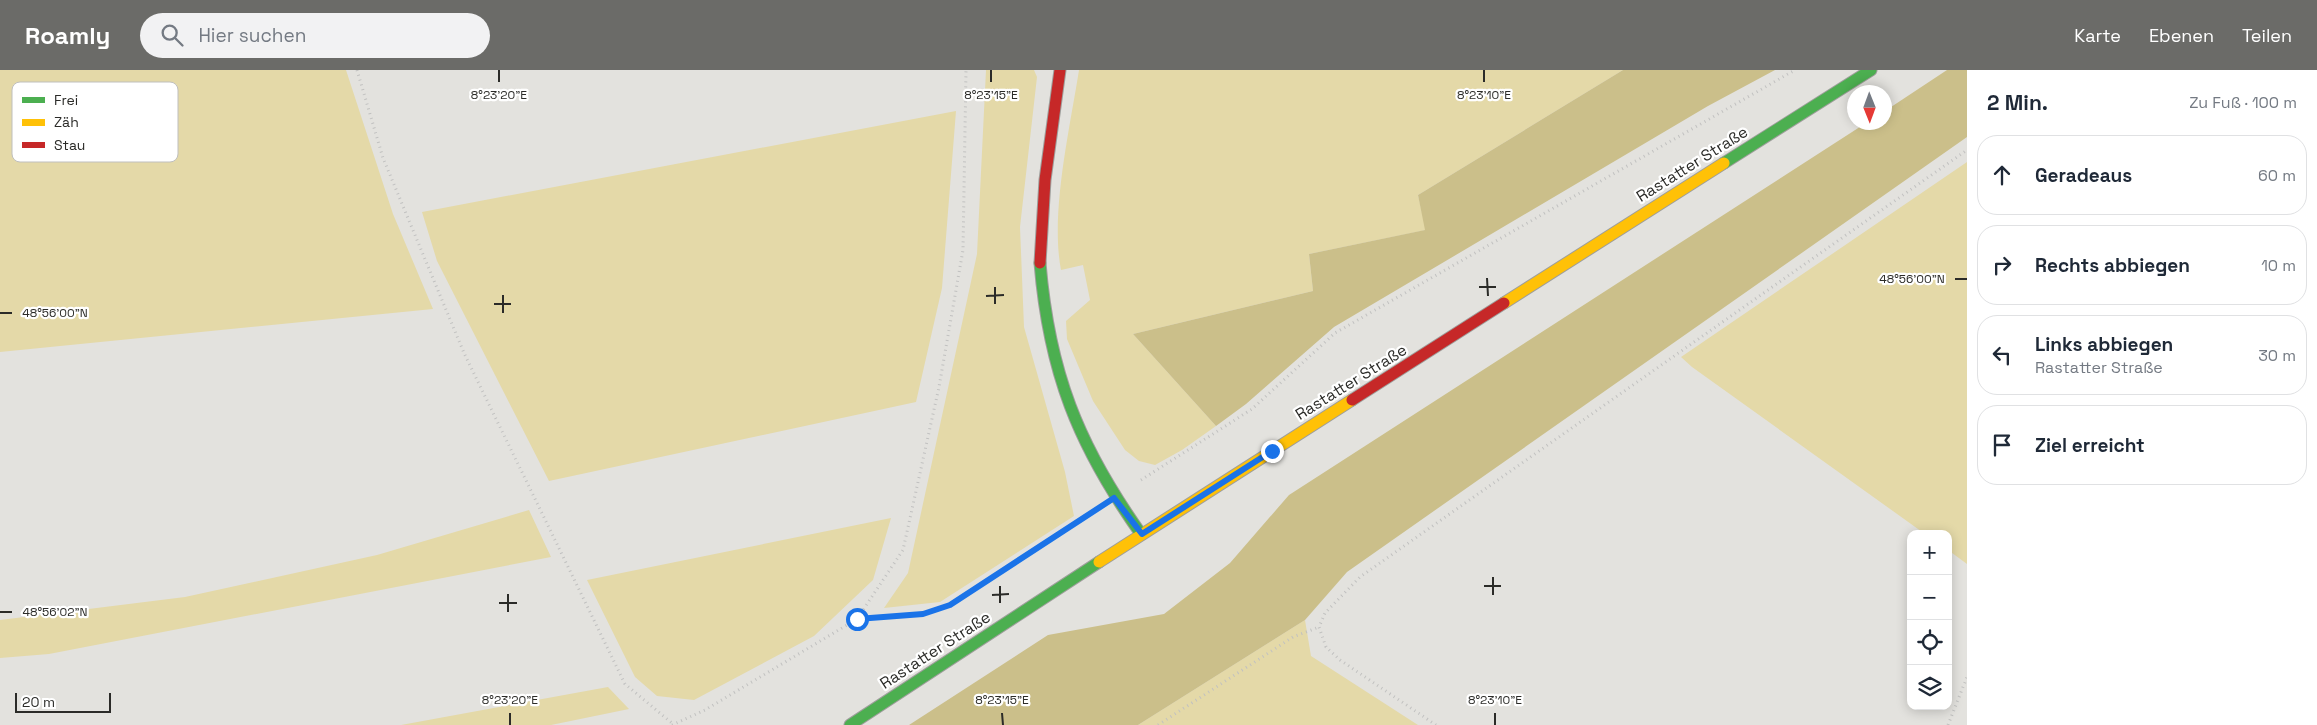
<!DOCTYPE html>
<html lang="de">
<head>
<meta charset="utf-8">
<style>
	:root { --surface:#fff; --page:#f2f2f3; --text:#1f2937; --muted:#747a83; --line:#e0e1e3; --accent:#6b6b68 }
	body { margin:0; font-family:"Space Grotesk",sans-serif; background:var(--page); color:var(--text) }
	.controls { position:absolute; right:15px; bottom:15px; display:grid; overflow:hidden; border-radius:10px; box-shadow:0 2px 12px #0003 }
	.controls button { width:45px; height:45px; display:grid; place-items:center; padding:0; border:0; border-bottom:1px solid var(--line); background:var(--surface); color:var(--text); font:25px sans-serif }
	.compass { position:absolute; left:1847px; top:15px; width:45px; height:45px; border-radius:50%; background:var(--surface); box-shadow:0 2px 12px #0003; rotate:179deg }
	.scale { position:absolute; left:15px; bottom:12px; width:96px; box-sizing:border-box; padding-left:5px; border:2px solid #2b2b28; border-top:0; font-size:14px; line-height:18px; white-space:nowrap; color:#2b2b28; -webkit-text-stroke:4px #fff; paint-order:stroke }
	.stop { position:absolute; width:15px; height:15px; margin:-11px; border:4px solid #1a73e8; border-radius:50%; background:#fff }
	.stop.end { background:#1a73e8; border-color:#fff; box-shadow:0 1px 5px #0008 }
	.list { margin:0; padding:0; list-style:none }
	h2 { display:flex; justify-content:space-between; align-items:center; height:65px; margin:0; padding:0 20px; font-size:21px }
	h2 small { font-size:16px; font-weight:400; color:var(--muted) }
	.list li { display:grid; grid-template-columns:32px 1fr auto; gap:15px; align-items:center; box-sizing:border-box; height:80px; margin:0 10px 10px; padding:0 10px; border:1px solid var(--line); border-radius:20px }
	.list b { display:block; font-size:19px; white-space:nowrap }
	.list p { margin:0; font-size:16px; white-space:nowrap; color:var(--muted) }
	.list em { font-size:16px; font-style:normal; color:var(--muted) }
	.icon { flex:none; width:28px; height:28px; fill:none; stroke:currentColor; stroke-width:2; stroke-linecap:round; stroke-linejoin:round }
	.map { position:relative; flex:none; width:1967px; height:655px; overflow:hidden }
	header { display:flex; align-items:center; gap:30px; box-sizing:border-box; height:70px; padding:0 25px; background:var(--accent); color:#fff }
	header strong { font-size:24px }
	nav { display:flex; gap:28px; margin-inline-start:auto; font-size:18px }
	.search { width:350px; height:45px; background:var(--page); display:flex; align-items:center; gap:12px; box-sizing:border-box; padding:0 18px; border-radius:28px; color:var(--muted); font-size:19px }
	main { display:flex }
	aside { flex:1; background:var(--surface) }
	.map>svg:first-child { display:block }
</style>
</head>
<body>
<header>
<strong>Roamly</strong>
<div class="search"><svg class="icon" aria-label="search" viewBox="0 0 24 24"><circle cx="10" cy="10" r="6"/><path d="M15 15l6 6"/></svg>Hier suchen</div>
<nav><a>Karte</a><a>Ebenen</a><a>Teilen</a></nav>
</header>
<main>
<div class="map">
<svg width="1967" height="655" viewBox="0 0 1967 655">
	<rect width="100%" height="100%" fill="#e3e2de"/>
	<path fill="#e4d9a8" d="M0,0H346L393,144L433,239L0,282Z
		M986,0H1034L1037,7L1020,157L1024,257L1065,402L1074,446L940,532L884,538L908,503L977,184Z
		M1079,0H1623L1418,125L1426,160L1309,184L1313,221L1133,264L1216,356L1182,380L1155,395L1139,391L1125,380L1093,331L1067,269L1066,251L1090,230L1083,195L1061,200C1050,143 1070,58 1079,0Z
		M956,41L942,218L916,332L549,411L437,191L422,142Z
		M1967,92V494L1948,480V464H1925L1692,297L1681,287Z
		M529,440L551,487L49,584L0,588V550L185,527L377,485Z
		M891,448L873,510L814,566L694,630L657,626L635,607L587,510Z
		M1305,550L1311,586L1418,655H1138Z
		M608,617L629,639L551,655H401Z"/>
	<path fill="#cbbf8a" d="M1623,0H1775L1708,36L1334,257L1246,334L1216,356L1133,264L1313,221L1309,184L1425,160L1418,125Z
		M1947,0H1967V67L1347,502L1305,550L1138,655H909L1048,565L1164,544L1230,493L1289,425L1866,53L1884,52L1885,41Z"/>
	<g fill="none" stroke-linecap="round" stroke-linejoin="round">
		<defs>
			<path id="fast" d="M1724,93L1871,0
				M1040,193C1049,302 1078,375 1141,464
				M850,655L1099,492"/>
			<path id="slow" d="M1504,233L1724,93
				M1099,492L1352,330"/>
			<path id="jam" d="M1040,193L1045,110L1060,0
				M1352,330L1504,233"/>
		</defs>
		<use href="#fast" stroke="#9e9e9b" stroke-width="13"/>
		<use href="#slow" stroke="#9e9e9b" stroke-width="13"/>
		<use href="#jam" stroke="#9e9e9b" stroke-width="13"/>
		<path stroke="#c1c1c0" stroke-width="3" stroke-dasharray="1 4" stroke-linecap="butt" d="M357,0L383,88L464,283L625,614L673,654
			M1141,410L1252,339L1335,263L1795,0
			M857,549L923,544L950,535L1090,444
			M672,655L705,640L857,549L903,480L939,317L963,180L966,0
			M1158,655L1293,567L1319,557
			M1436,655L1340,590L1326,577L1319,557L1325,543L1360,507L1967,80
			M1948,655L1967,607"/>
		<use href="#fast" stroke="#4caf50" stroke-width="11"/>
		<use href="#slow" stroke="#ffc107" stroke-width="11"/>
		<use href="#jam" stroke="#c62828" stroke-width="11"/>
	</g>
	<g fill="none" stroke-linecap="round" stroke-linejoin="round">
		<path stroke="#1a73e8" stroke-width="6" d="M857,549L923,544L950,535L1114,428L1142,464L1272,381"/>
	</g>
	<path fill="none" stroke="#2b2b28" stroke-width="2" d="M499,0V12M991,0V12M1484,0V12M1487,208L1488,226M1955,209H1967M995,217V234M1479,217H1496M503,225V243M986,226L1004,225M494,234H511M0,243H12M1493,507V525M1000,516V533M1484,516H1501M508,524V542M992,525L1009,524M499,533H517M0,542H12M510,643V655M1002,643L1003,655M1495,643V655"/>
	<g text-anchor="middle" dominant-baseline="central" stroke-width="4.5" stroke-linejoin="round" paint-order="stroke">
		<g font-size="16" fill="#2b2b28" stroke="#fff">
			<text transform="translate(1692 94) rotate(-32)">Rastatter Straße</text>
			<text transform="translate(1351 312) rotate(-32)">Rastatter Straße</text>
			<text transform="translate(935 580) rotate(-33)">Rastatter Straße</text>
		</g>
	</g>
	<rect x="12" y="12" width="166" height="80" rx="8" fill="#fff" stroke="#bfbfbe" stroke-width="1"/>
	<rect x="22" y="27" width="23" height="6" fill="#4caf50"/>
	<rect x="22" y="49" width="23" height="7" fill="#ffc107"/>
	<rect x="22" y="72" width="23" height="6" fill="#c62828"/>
	<g font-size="14" fill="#2b2b28">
		<text x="54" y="35">Frei</text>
		<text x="54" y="57">Zäh</text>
		<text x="54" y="80">Stau</text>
	</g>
	<g font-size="12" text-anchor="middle" fill="#2b2b28" stroke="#fff" stroke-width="4.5" stroke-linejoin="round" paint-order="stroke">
		<text x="499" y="29">8°23'20"E</text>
		<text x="991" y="29">8°23'15"E</text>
		<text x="1484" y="29">8°23'10"E</text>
		<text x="1912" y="213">48°56'00"N</text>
		<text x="55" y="247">48°56'00"N</text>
		<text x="55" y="546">48°56'02"N</text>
		<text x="510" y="634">8°23'20"E</text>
		<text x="1002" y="634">8°23'15"E</text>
		<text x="1495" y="634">8°23'10"E</text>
	</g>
</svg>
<div class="controls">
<button>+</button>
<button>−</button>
<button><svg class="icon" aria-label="locate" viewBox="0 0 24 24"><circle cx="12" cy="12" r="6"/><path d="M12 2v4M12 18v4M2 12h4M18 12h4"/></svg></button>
<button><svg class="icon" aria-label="layers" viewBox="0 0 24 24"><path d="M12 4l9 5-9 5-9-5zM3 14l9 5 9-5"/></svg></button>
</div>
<svg class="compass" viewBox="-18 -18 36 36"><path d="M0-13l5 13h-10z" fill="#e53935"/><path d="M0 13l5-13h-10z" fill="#747a83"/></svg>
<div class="scale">20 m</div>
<div class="stop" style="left:857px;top:549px"></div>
<div class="stop end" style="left:1272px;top:381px"></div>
</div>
<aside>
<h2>2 Min.<small>Zu Fuß · 100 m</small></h2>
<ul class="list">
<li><svg class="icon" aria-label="ahead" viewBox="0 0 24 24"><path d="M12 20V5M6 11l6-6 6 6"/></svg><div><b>Geradeaus</b></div><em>60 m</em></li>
<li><svg class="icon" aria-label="right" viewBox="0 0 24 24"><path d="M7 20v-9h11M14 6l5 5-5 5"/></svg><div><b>Rechts abbiegen</b></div><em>10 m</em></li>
<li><svg class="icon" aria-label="left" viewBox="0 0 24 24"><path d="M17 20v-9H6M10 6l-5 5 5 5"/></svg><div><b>Links abbiegen</b><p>Rastatter Straße</p></div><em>30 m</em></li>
<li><svg class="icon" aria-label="arrive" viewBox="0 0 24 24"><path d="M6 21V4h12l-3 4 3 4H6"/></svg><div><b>Ziel erreicht</b></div></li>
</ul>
</aside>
</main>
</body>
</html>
